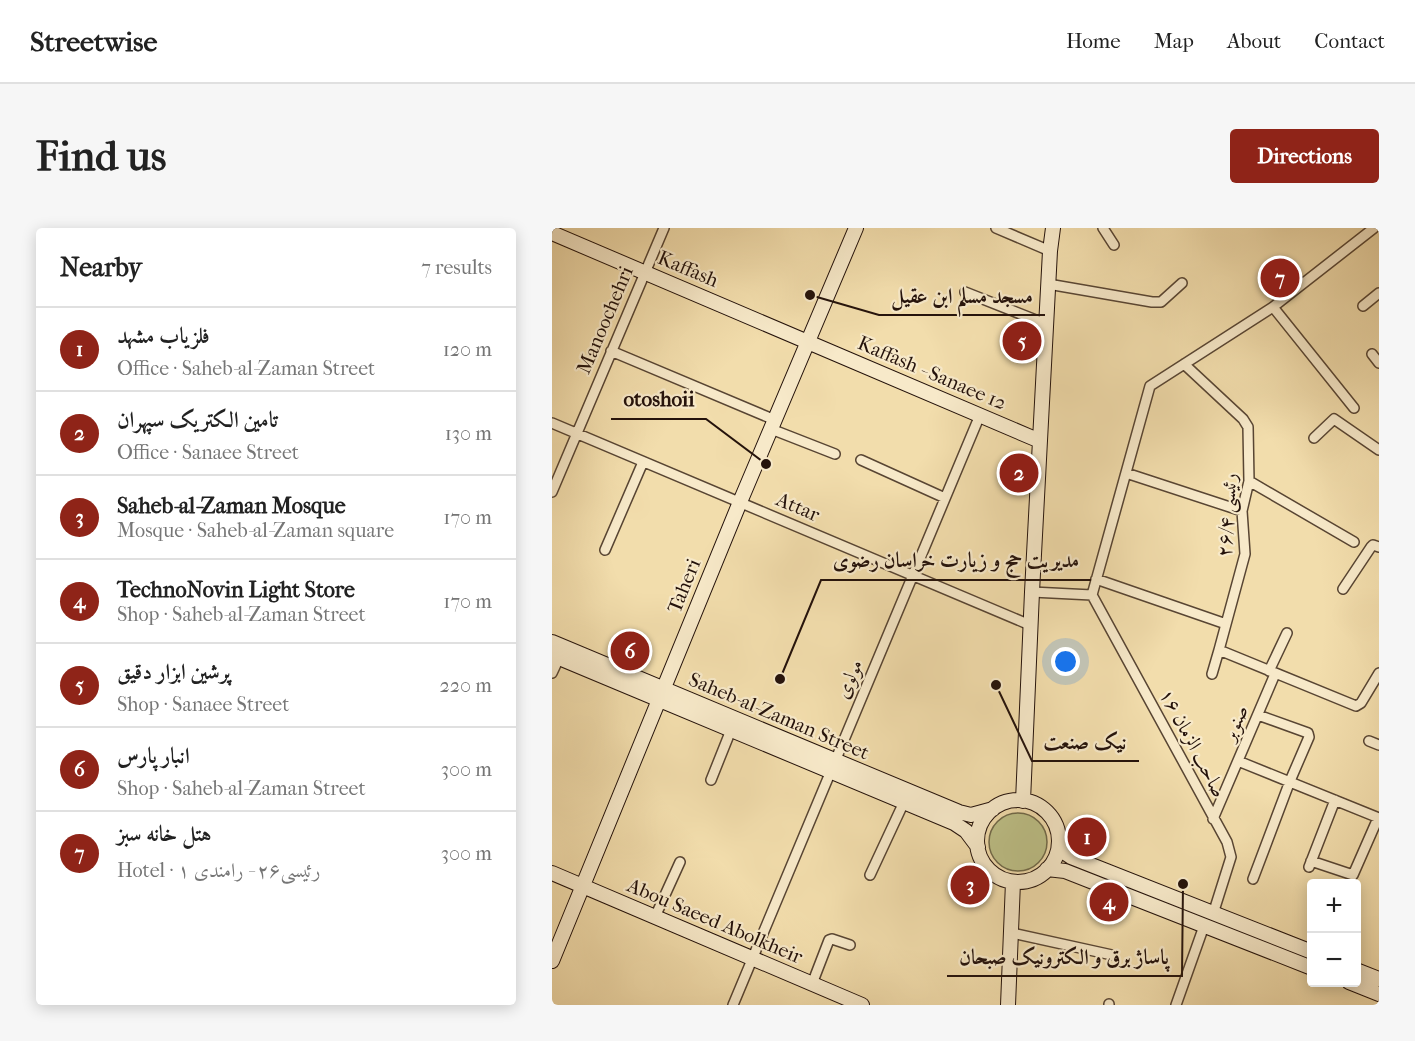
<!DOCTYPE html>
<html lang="en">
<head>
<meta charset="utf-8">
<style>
	:root { --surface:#fff; --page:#f6f6f6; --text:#222; --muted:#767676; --line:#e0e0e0; --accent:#8f2418 }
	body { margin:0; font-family:"IM FELL French Canon",Amiri,serif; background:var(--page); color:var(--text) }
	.controls { position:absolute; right:18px; bottom:18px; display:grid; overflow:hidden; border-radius:6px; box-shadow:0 3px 15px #0003 }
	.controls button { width:54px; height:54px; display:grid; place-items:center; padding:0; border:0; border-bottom:2px solid var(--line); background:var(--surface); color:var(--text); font:30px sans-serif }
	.you { position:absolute; left:514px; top:434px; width:21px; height:21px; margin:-15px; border:4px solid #fff; border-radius:50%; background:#1a73e8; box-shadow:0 0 0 9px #1a73e833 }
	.badge { display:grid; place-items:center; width:39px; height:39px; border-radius:50%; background:var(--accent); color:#fff; font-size:20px; font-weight:700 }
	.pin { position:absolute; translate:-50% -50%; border:3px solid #fff; box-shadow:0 2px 6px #0006 }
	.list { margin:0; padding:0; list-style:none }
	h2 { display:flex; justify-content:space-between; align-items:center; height:78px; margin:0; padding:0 24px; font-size:26px }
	h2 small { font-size:20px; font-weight:400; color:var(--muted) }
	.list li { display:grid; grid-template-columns:39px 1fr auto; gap:18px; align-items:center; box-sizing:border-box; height:84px; padding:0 24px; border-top:2px solid var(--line) }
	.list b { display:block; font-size:22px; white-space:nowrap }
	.list p { margin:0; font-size:20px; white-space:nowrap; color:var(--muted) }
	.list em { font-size:20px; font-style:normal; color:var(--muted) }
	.map { position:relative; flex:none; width:827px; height:777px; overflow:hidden; border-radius:6px }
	header { display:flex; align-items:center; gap:36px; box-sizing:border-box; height:84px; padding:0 30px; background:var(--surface); border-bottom:2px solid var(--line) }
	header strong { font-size:28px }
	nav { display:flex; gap:33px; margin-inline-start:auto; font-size:21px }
	.intro { display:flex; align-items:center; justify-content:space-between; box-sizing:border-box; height:144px; padding:0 36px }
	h1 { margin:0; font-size:42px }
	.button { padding:15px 27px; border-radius:6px; background:var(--accent); color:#fff; font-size:21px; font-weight:700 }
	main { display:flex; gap:36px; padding:0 36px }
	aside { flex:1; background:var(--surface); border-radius:6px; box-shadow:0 3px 15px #0003 }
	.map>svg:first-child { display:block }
</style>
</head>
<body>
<header>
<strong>Streetwise</strong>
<nav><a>Home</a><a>Map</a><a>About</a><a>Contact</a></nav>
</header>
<div class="intro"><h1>Find us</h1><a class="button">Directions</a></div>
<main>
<aside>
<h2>Nearby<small>7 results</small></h2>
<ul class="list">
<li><span class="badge">1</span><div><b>فلزیاب مشهد</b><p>Office · Saheb-al-Zaman Street</p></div><em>120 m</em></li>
<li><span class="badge">2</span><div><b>تامین الکتریک سپهران</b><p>Office · Sanaee Street</p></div><em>130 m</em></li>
<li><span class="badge">3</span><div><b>Saheb-al-Zaman Mosque</b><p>Mosque · Saheb-al-Zaman square</p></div><em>170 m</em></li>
<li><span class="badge">4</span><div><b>TechnoNovin Light Store</b><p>Shop · Saheb-al-Zaman Street</p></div><em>170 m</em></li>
<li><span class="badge">5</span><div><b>پرشین ابزار دقیق</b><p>Shop · Sanaee Street</p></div><em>220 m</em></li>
<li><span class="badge">6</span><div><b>انبار پارس</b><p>Shop · Saheb-al-Zaman Street</p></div><em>300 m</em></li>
<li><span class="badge">7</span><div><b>هتل خانه سبز</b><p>Hotel · رئیسی۲۶ - رامندی ۱</p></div><em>300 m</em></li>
</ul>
</aside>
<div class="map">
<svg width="827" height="777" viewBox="0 0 827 777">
	<rect width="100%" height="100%" fill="#f2ddac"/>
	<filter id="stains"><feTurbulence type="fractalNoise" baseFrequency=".00333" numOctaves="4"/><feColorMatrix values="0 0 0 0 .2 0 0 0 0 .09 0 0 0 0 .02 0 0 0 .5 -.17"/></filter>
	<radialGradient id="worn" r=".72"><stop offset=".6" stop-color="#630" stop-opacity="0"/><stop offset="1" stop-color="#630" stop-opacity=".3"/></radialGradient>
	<path fill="#bdc087" stroke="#706949" stroke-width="1.5" d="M437 614a29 29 0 1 1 58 0a29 29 0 1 1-58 0Z"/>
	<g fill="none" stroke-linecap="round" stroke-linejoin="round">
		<defs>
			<path id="street" d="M444,0L498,23
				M551,0L562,17
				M496,56L600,74H609L630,55
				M413,64L494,96
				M811,78L827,65
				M721,79L802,180
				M59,123L223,192
				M820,126L827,135
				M632,136L691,191L696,199L697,253L690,283L693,326L667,422L804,478L809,475L827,445
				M0,195L478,397
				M219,201L283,226
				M762,210L782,191L827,222
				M309,232L393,270
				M574,245L690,283
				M697,253L802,314
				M0,264L112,0
				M53,322L91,234
				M544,351L674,396
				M791,361L819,319L821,317L827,319
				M480,364L540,367
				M540,367L598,158L721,79L822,0
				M540,367L675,614L679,629L661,686
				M717,443L735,405
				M0,445L7,430
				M660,446L667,422
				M817,513L827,517
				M686,533L827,590
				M159,552L179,502
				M661,591L723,446
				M759,633L801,647L826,590
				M757,639L783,572
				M318,647L352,574
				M701,651L738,553L757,509L756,505L706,487
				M103,689L128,634
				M460,705L560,727
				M260,756L277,712L280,711L298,717
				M181,777L428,187
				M557,777V776
				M624,777L652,698"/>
			<path id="secondary" d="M0,5L488,213
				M0,414L407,584L419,587L441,581
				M0,427L402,595L414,603L426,619
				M425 613a41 41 0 1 1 82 0a41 41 0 1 1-82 0Z
				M471,573L480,364L498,23L501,0
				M507,612L513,625L519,629L760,724
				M495,641L513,643L760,740
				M0,645L310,777
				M0,733L188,274L304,0
				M804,742L827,751
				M797,754L827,766
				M456,777L461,654"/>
		</defs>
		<use href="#street" stroke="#584533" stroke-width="12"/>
		<use href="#secondary" stroke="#24120b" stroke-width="16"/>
		<use href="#street" stroke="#f7e9c9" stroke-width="9"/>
		<use href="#secondary" stroke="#f7e9c9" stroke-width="14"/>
	</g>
	<g text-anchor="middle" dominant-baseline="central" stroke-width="4.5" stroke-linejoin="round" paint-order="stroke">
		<g font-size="20" fill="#24120b" stroke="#f7e9c9">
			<text transform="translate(136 41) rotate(23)">Kaffash</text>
			<text transform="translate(53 92) rotate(-67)">Manoochehri</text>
			<text transform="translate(380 145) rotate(23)">Kaffash - Sanaee 12</text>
			<text transform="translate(246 279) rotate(23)">Attar</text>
			<text transform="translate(675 287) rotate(-86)">رئیسی ۲۶/۴</text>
			<text transform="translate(132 358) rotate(-68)">Taheri</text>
			<text transform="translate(297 451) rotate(-67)">مولوی</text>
			<text transform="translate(227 488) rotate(23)">Saheb-al-Zaman Street</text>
			<text transform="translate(683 495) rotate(-67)">صنوبر</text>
			<text transform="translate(641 515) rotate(62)">صاحب الزمان ۱۶</text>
			<text transform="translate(163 693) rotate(23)">Abou Saeed Abolkheir</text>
		</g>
	</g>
	<path fill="none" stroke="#24120b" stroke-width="2" d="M258 67L327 87H493M214 236L154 191H59M228 451L269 352H539M444 457L480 533H587M631 656L630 748H395"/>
	<g fill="#24120b" stroke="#f7e9c9" stroke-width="2">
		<circle cx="258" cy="67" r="6"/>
		<circle cx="214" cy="236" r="6"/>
		<circle cx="228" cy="451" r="6"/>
		<circle cx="444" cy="457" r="6"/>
		<circle cx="631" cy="656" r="6"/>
	</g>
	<g font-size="21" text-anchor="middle" font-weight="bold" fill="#24120b" stroke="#f7e9c9" stroke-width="4.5" stroke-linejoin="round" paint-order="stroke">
		<text x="410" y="75">مسجد مسلم ابن عقیل</text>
		<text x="107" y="178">otoshoii</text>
		<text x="404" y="339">مدیریت حج و زیارت خراسان رضوی</text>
		<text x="533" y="521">نیک صنعت</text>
		<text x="512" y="736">پاساژ برق و الکترونیک صبحان</text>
	</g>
	<rect width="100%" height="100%" filter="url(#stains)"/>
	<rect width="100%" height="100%" fill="url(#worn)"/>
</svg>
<div class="controls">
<button>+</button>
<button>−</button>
</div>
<div class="you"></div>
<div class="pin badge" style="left:535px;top:609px">1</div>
<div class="pin badge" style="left:467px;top:245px">2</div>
<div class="pin badge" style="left:418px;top:657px">3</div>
<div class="pin badge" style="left:557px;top:674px">4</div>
<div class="pin badge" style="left:470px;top:113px">5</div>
<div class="pin badge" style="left:78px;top:423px">6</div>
<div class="pin badge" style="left:728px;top:50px">7</div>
</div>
</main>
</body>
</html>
